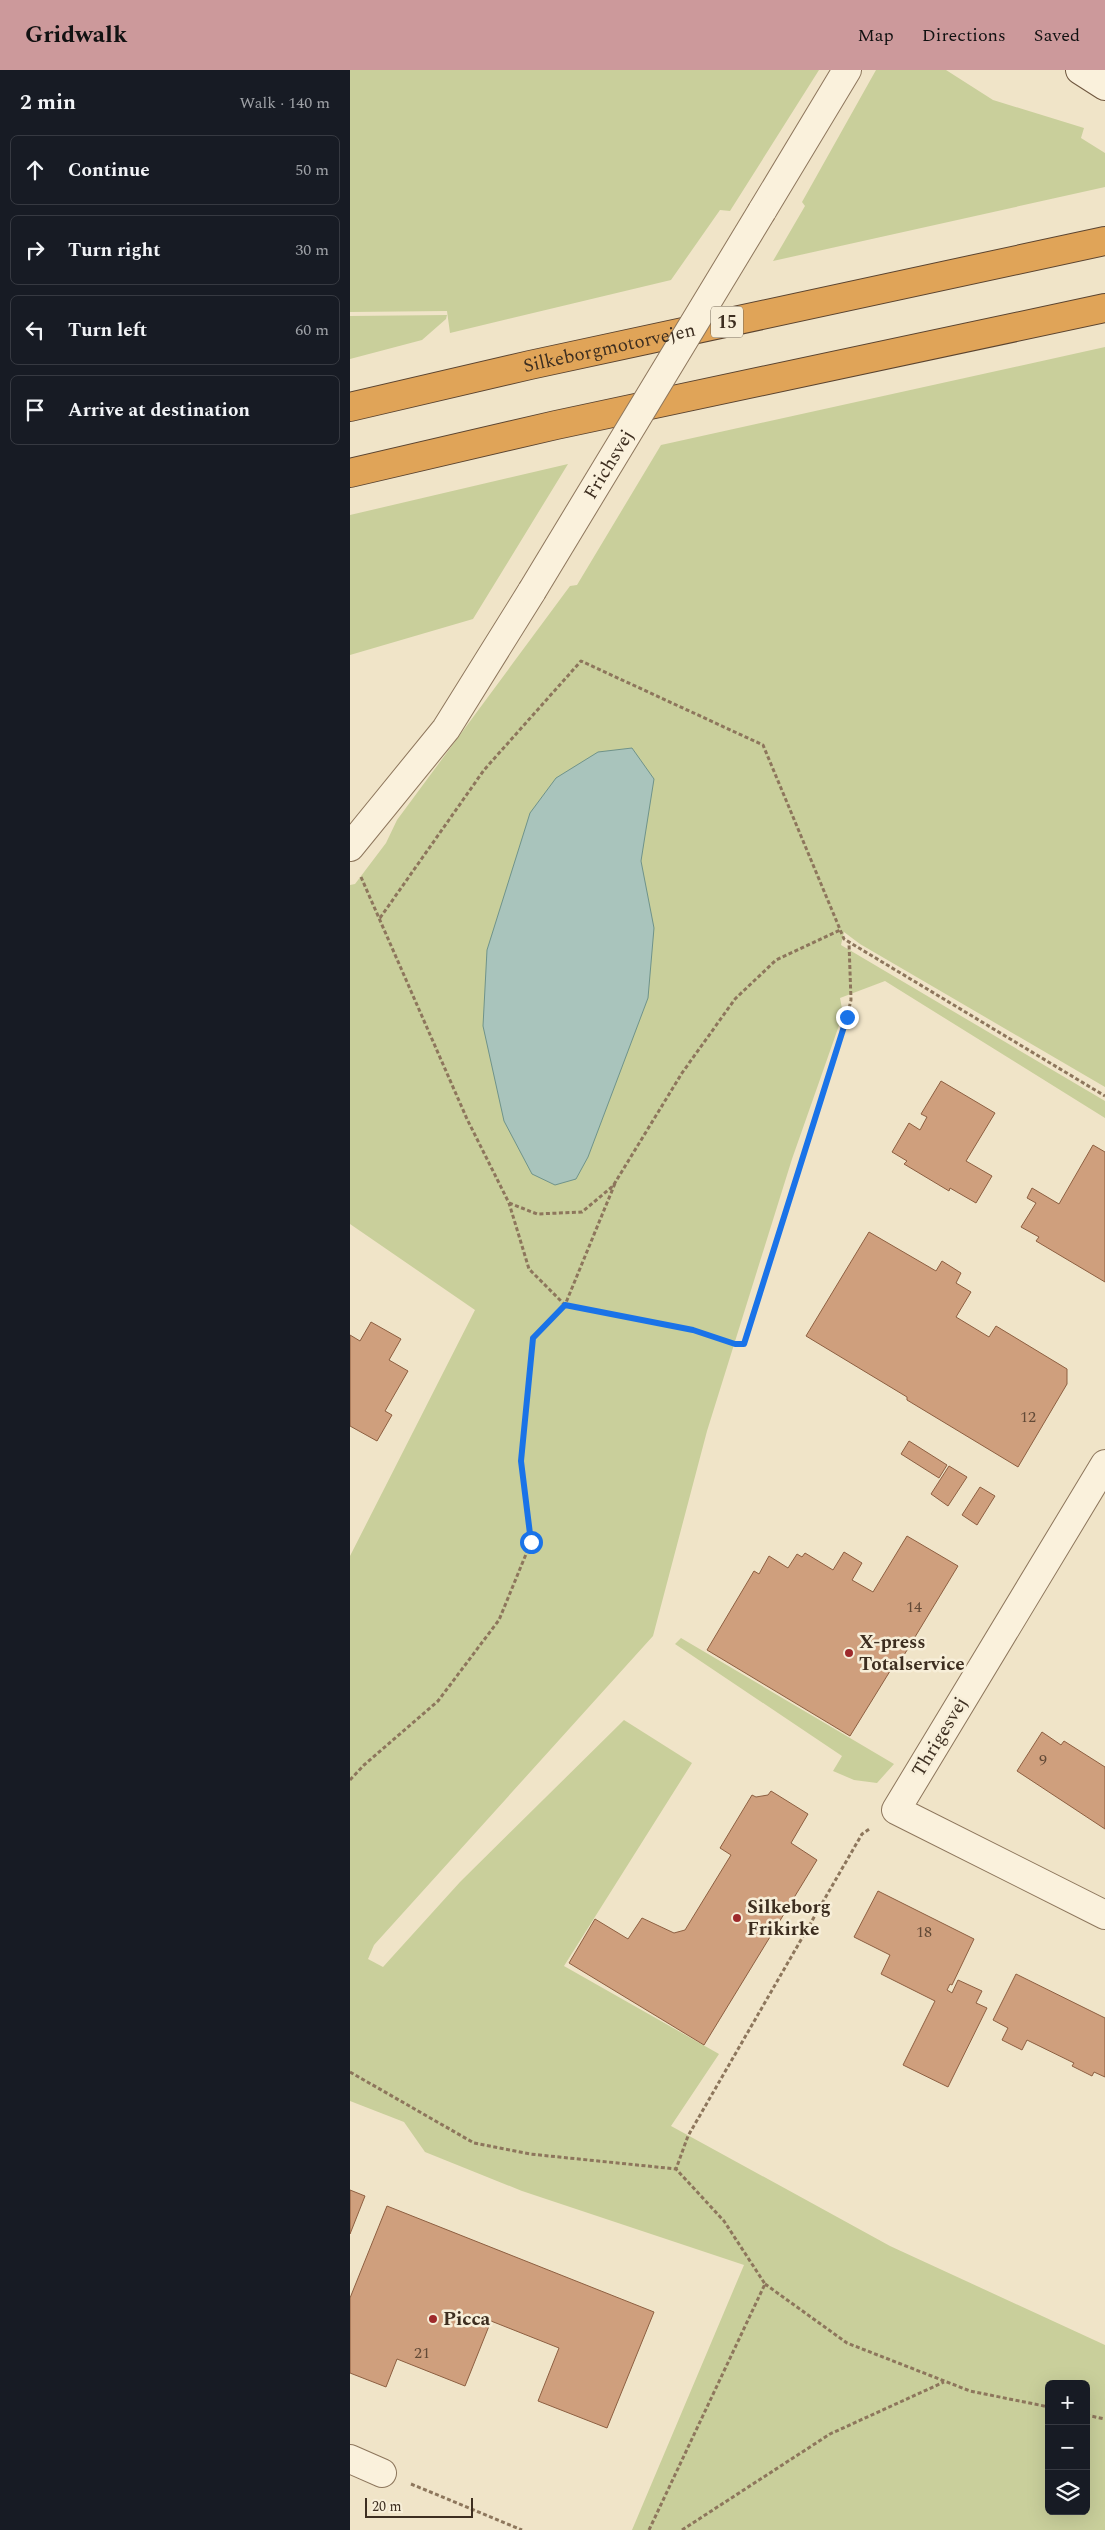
<!DOCTYPE html>
<html lang="en">
<head>
<meta charset="utf-8">
<style>
	:root { --surface:#171b24; --page:#242831; --text:#f1f3f6; --muted:#9ea1a6; --line:#363941; --accent:#cc999b }
	body { margin:0; font-family:Spectral,serif; background:var(--page); color:var(--text) }
	.controls { position:absolute; right:15px; bottom:15px; display:grid; overflow:hidden; border-radius:8px; box-shadow:0 5px 20px #0002 }
	.controls button { width:45px; height:45px; display:grid; place-items:center; padding:0; border:0; border-bottom:1px solid var(--line); background:var(--surface); color:var(--text); font:25px sans-serif }
	.scale { position:absolute; left:15px; bottom:12px; width:108px; box-sizing:border-box; padding-left:5px; border:2px solid #3d2e20; border-top:0; font-size:14px; line-height:18px; white-space:nowrap; color:#3d2e20; -webkit-text-stroke:4px #f7eed8; paint-order:stroke }
	.stop { position:absolute; width:15px; height:15px; margin:-11px; border:4px solid #1a73e8; border-radius:50%; background:#fff }
	.stop.end { background:#1a73e8; border-color:#fff; box-shadow:0 1px 5px #0008 }
	.list { margin:0; padding:0; list-style:none }
	h2 { display:flex; justify-content:space-between; align-items:center; height:65px; margin:0; padding:0 20px; font-size:21px }
	h2 small { font-size:16px; font-weight:400; color:var(--muted) }
	.list li { display:grid; grid-template-columns:32px 1fr auto; gap:15px; align-items:center; box-sizing:border-box; height:70px; margin:0 10px 10px; padding:0 10px; border:1px solid var(--line); border-radius:8px }
	.list b { display:block; font-size:19px; white-space:nowrap }
	.list em { font-size:16px; font-style:normal; color:var(--muted) }
	.icon { flex:none; width:28px; height:28px; fill:none; stroke:currentColor; stroke-width:2; stroke-linecap:round; stroke-linejoin:round }
	.map { position:relative; flex:none; width:755px; height:2460px; overflow:hidden }
	header { display:flex; align-items:center; gap:30px; box-sizing:border-box; height:70px; padding:0 25px; background:var(--accent); color:#111 }
	header strong { font-size:24px }
	nav { display:flex; gap:28px; margin-inline-start:auto; font-size:18px }
	main { display:flex }
	aside { flex:1; background:var(--surface) }
	.map>svg:first-child { display:block }
</style>
</head>
<body>
<header>
<strong>Gridwalk</strong>
<nav><a>Map</a><a>Directions</a><a>Saved</a></nav>
</header>
<main>
<aside>
<h2>2 min<small>Walk · 140 m</small></h2>
<ul class="list">
<li><svg class="icon" aria-label="ahead" viewBox="0 0 24 24"><path d="M12 20V5M6 11l6-6 6 6"/></svg><div><b>Continue</b></div><em>50 m</em></li>
<li><svg class="icon" aria-label="right" viewBox="0 0 24 24"><path d="M7 20v-9h11M14 6l5 5-5 5"/></svg><div><b>Turn right</b></div><em>30 m</em></li>
<li><svg class="icon" aria-label="left" viewBox="0 0 24 24"><path d="M17 20v-9H6M10 6l-5 5 5 5"/></svg><div><b>Turn left</b></div><em>60 m</em></li>
<li><svg class="icon" aria-label="arrive" viewBox="0 0 24 24"><path d="M6 21V4h12l-3 4 3 4H6"/></svg><div><b>Arrive at destination</b></div></li>
</ul>
</aside>
<div class="map">
<svg width="755" height="2460" viewBox="0 0 755 2460">
	<rect width="100%" height="100%" fill="#f0e4c8"/>
	<path fill="#c9cf9b" fill-rule="evenodd" d="M0,0H469L380,141L370,140L321,210L100,263L97,241L0,242Z
		M526,0H596L643,30L734,58L731,68L755,83V117L423,191L455,136L452,132Z
		M97,245L96,249L72,270L0,289V246Z
		M755,277V1017L510,874L494,862L491,875L755,1031V1048L535,911L490,928L493,944L442,1089L357,1361L303,1566L24,1875L18,1889L33,1897L110,1812L274,1650L342,1693L214,1896L369,1984L321,2056L540,2176L755,2275V2460H282L394,2195L172,2121L75,2082L54,2052L0,2031V1486L125,1240L0,1154V815L5,814L36,773L47,750L220,516L227,515L311,375ZM699,2314H736V2441H699Z
		M218,394L123,549L0,585V445Z
		M331,1568L544,1694L527,1713L504,1710L483,1701L492,1686L325,1574Z"/>
	<path fill="#a9c4bc" stroke="#6f938a" d="M282,678L304,709L291,791L304,858L298,928L238,1087L226,1109L205,1115L182,1104L154,1051L133,956L137,880L180,743L206,708L248,682Z"/>
	<path fill="#cf9f7d" stroke="#8d5f41" d="M591,1011L645,1043L616,1091L642,1106L626,1133L600,1118L599,1121L554,1094L557,1091L542,1082L559,1053L570,1060L577,1047L571,1044Z
		M743,1075L755,1082V1212L686,1171L689,1167L671,1157L686,1133L677,1128L682,1118L709,1134Z
		M519,1162L586,1201L592,1191L611,1203L606,1213L621,1222L606,1247L639,1267L646,1256L717,1299V1314L668,1397L557,1330V1327L456,1266Z
		M21,1252L51,1269L39,1290L58,1301L35,1341L42,1345L27,1371L0,1356V1265L10,1271Z
		M559,1371L597,1395L589,1408L551,1384Z
		M599,1396L617,1407L598,1436L581,1424Z
		M630,1417L645,1426L627,1455L612,1445Z
		M557,1466L608,1496L548,1595L545,1593L500,1666L357,1580L404,1501L409,1504L419,1486L438,1498L447,1484L452,1487L455,1483L483,1500L494,1482L512,1493L502,1510L523,1522Z
		M692,1662L711,1675L714,1671L755,1697V1759L667,1701Z
		M421,1721L458,1744L441,1773L467,1790L354,1975L219,1893L245,1849L278,1869L292,1848L324,1863L335,1860L381,1785L370,1778L402,1725L406,1727L418,1725Z
		M528,1821L624,1869L602,1915L600,1914L597,1920L602,1923L608,1910L632,1921L626,1933L637,1938L598,2017L553,1995L585,1931L531,1904L540,1885L504,1867Z
		M666,1904L755,1948V2007L744,2002L742,2006L722,1996L724,1993L677,1970L672,1980L652,1970L658,1958L643,1950Z
		M0,2120L15,2126L0,2164Z
		M37,2136L304,2242L257,2358L188,2331L209,2278L141,2251L115,2316L47,2289L36,2317L0,2303V2228Z"/>
	<g fill="none" stroke-linecap="round" stroke-linejoin="round">
		<defs>
			<path id="street" d="M412,141L497,0
				M0,777L96,659L182,521
				M755,1394L546,1740L755,1845
				M0,2389L32,2403"/>
			<path id="secondary" d="M730,0L755,16"/>
			<g id="highway">
				<path id="s1" d="M0,337L180,295L755,171"/>
				<path d="M0,403L206,355L755,238"/>
			</g>
		</defs>
		<use href="#street" stroke="#8d765c" stroke-width="30"/>
		<use href="#secondary" stroke="#6f573f" stroke-width="30"/>
		<use href="#highway" stroke="#5b4430" stroke-width="30"/>
		<path stroke="#8d765c" stroke-width="3" stroke-dasharray="4 2.5" stroke-linecap="butt" d="M11,807L117,1049L159,1133L179,1199L215,1235L343,1260L385,1274H394L497,947L501,930L499,873
			M30,848L134,700L231,591L413,675L494,869L755,1026
			M159,1133L187,1144L232,1142L263,1116L332,1003L385,929L426,890L490,860
			M0,1710L14,1695L88,1631L149,1550L181,1472L171,1391L183,1268L215,1235L266,1111
			M0,2002L124,2073L180,2084L326,2099
			M415,2214L497,2273L620,2321L699,2337
			M736,2345L755,2349
			M61,2414L172,2460
			M299,2460L415,2214L374,2151L326,2099L338,2066L512,1764L521,1758
			M332,2460L480,2364L594,2312"/>
		<use href="#street" stroke="#faf1dc" stroke-width="28"/>
		<use href="#secondary" stroke="#faf1dc" stroke-width="28"/>
		<use href="#highway" stroke="#e0a458" stroke-width="28"/>
		<defs>
			<g id="street-bridge">
				<path id="s2" d="M182,521L412,141"/>
			</g>
		</defs>
		<use href="#street-bridge" stroke="#8d765c" stroke-width="30" stroke-linecap="butt"/>
		<use href="#street-bridge" stroke="#faf1dc" stroke-width="28"/>
	</g>
	<g fill="none" stroke-linecap="round" stroke-linejoin="round">
		<path stroke="#1a73e8" stroke-width="6" d="M181,1472L171,1391L183,1268L215,1235L343,1260L385,1274H394L497,947"/>
	</g>
	<g fill="#9e2a2b" stroke="#f7eed8" stroke-width="2">
		<circle cx="499" cy="1583" r="5"/>
		<circle cx="387" cy="1848" r="5"/>
		<circle cx="83" cy="2249" r="5"/>
	</g>
	<g text-anchor="middle" dominant-baseline="central" stroke-width="5" stroke-linejoin="round" paint-order="stroke">
		<g font-size="16" fill="#624a37">
			<text x="678" y="1347">12</text>
			<text x="564" y="1537">14</text>
			<text x="693" y="1690">9</text>
			<text x="574" y="1862">18</text>
			<text x="72" y="2283">21</text>
		</g>
		<rect fill="#f7eed8" stroke="#756857" stroke-width="1" x="361" y="236.5" width="32" height="31" rx="4"/>
		<g font-size="18" font-weight="bold" fill="#3d2e20">
			<text x="377" y="252">15</text>
		</g>
		<g font-size="19" fill="#3d2e20" stroke="#f7eed8">
			<text stroke="none"><textPath href="#s1" startOffset="266">Silkeborgmotorvejen</textPath></text>
			<text stroke="none"><textPath href="#s2" startOffset="148">Frichsvej</textPath></text>
			<text transform="translate(590 1667) rotate(-59)">Thrigesvej</text>
		</g>
		<g font-size="19" font-weight="bold" fill="#3d2e20" stroke="#f7eed8" text-anchor="start">
			<text x="509" y="1572">X-press<tspan x="509" dy="22">Totalservice</tspan></text>
			<text x="397" y="1837">Silkeborg<tspan x="397" dy="22">Frikirke</tspan></text>
			<text x="93" y="2249">Picca</text>
		</g>
	</g>
</svg>
<div class="controls">
<button>+</button>
<button>−</button>
<button><svg class="icon" aria-label="layers" viewBox="0 0 24 24"><path d="M12 4l9 5-9 5-9-5zM3 14l9 5 9-5"/></svg></button>
</div>
<div class="scale">20 m</div>
<div class="stop" style="left:181px;top:1472px"></div>
<div class="stop end" style="left:497px;top:947px"></div>
</div>
</main>
</body>
</html>
